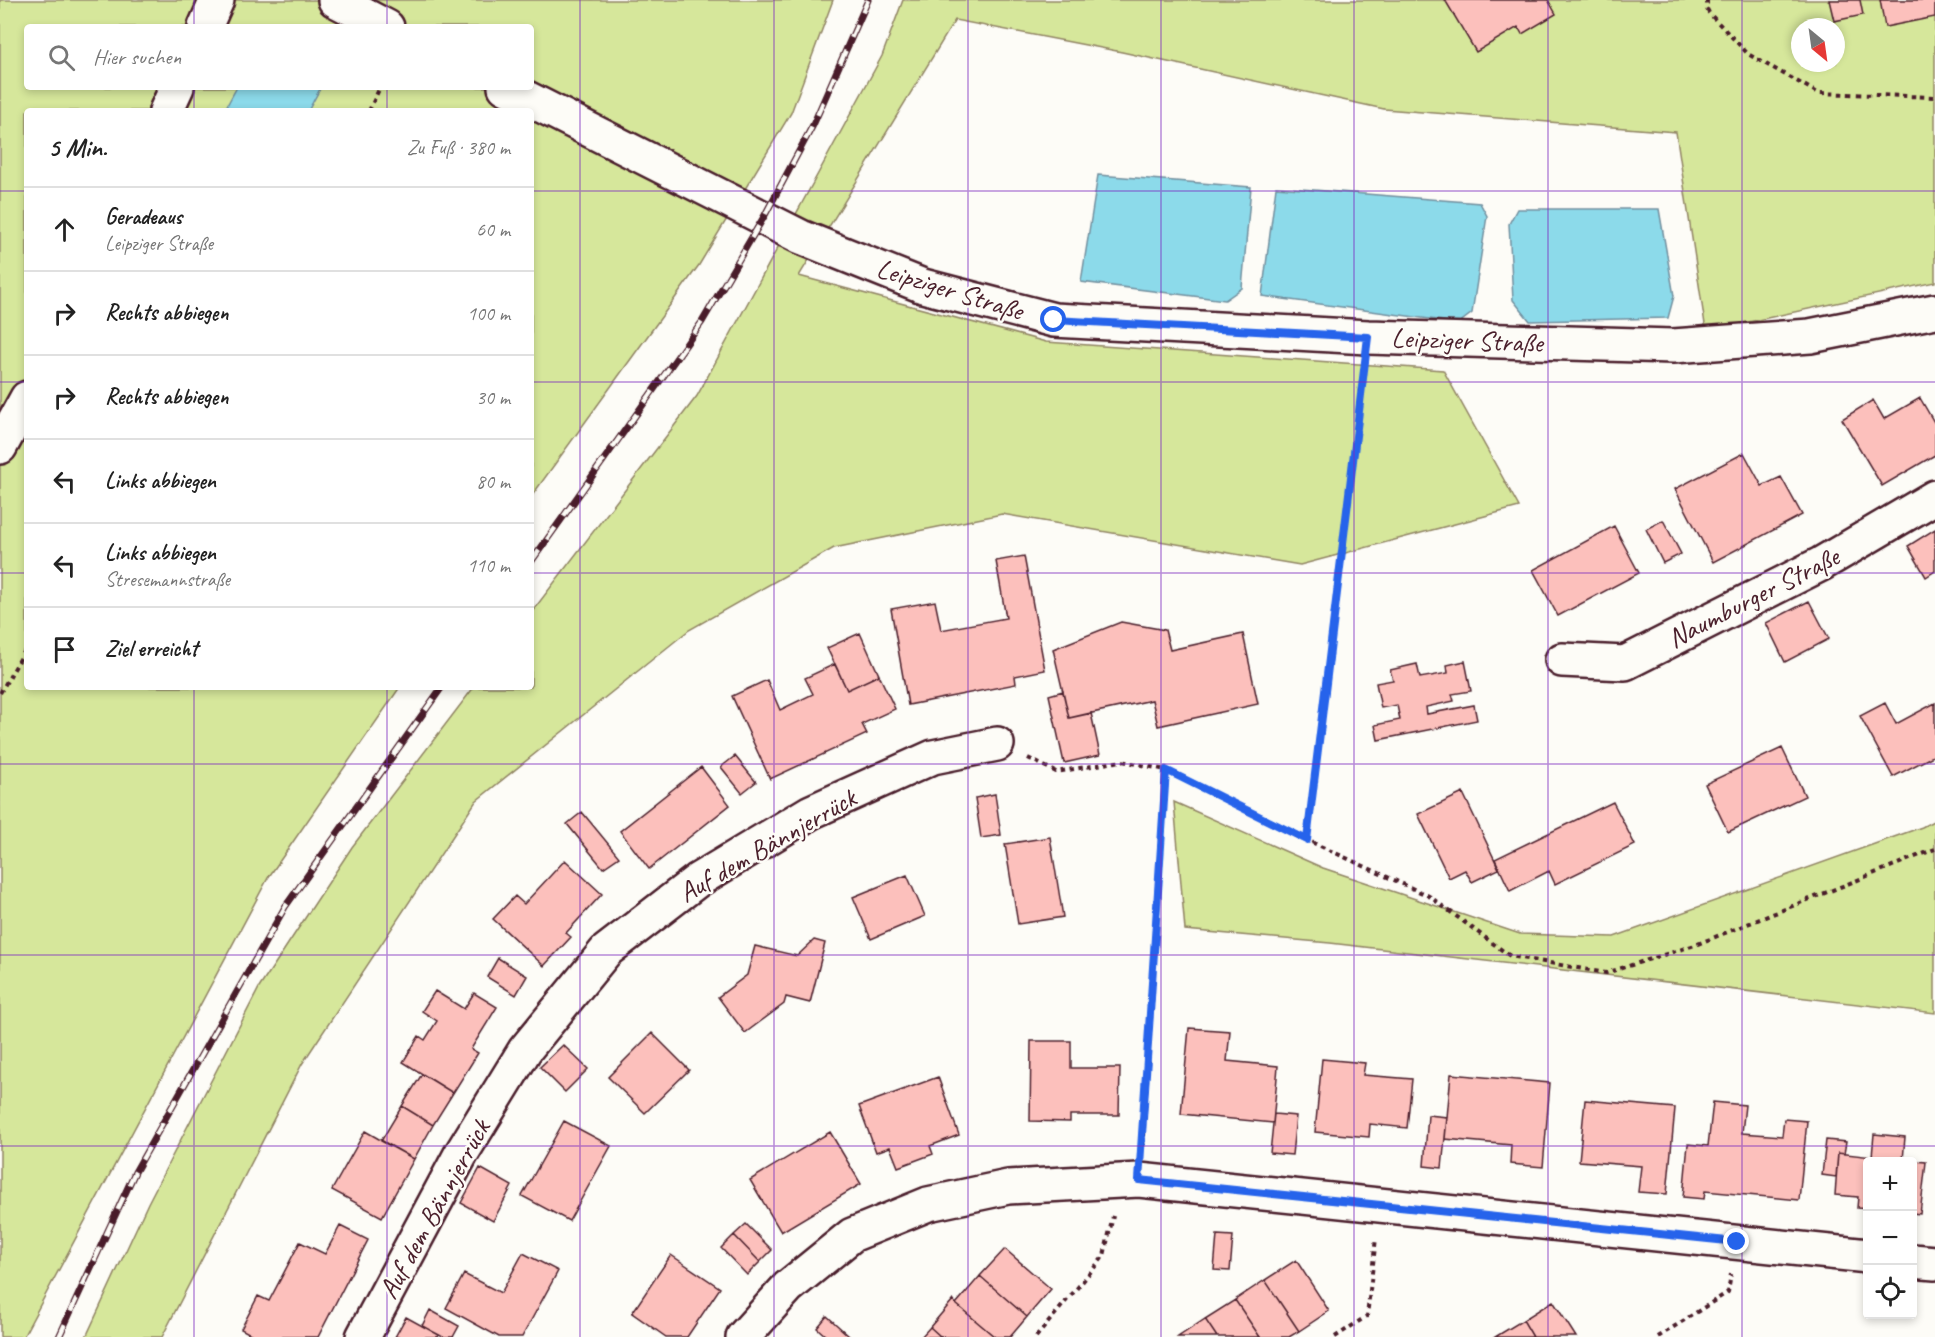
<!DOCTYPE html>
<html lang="de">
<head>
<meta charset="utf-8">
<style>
	:root { --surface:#fff; --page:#f2f2f2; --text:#222; --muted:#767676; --line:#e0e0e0 }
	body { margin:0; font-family:Caveat,sans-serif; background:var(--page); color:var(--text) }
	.controls { position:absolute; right:18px; bottom:18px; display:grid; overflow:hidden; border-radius:6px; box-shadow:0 3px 9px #0003 }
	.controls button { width:54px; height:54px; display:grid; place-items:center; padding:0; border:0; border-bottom:2px solid var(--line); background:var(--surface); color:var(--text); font:30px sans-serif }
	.compass { position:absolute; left:1791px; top:18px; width:54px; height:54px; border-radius:50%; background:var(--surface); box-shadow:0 3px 9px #0003; rotate:151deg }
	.stop { position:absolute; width:18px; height:18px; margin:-14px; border:4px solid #2563eb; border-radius:50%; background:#fff }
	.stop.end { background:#2563eb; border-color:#fff; box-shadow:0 2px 6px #0008 }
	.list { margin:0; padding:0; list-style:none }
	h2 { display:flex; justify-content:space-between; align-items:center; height:78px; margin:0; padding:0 24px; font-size:26px }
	h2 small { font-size:20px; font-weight:400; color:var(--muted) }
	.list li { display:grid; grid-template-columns:39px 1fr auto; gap:18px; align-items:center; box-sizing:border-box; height:84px; padding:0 24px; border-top:2px solid var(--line) }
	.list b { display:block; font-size:22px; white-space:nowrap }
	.list p { margin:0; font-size:20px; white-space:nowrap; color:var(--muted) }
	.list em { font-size:20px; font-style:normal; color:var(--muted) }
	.icon { flex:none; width:33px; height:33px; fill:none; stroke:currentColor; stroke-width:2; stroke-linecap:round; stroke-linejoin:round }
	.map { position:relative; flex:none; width:1935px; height:1337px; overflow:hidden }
	.search { position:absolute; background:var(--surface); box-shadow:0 3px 9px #0003; left:24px; top:24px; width:510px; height:66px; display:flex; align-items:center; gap:15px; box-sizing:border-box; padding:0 21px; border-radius:6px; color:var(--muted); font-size:22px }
	.panel { position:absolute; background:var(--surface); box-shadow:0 3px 9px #0003; left:24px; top:108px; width:510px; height:582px; border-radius:6px }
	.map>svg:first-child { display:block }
</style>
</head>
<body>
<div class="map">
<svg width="1935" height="1337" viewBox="0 0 1935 1337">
	<rect width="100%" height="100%" fill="#fdfcf7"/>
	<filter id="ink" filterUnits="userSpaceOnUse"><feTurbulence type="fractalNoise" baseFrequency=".0167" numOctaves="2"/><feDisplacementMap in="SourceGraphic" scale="12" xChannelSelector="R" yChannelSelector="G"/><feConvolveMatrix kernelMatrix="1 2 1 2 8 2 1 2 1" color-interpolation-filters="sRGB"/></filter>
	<g filter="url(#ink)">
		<path fill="#d6e79b" stroke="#908363" stroke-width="1.5" fill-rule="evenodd" d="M0,0H833L791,113L699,265L531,497V111H27V687H400L268,878L23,1337H0ZM27,27H531V87H27Z
			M903,0H1935V282L1706,331L1676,132L1384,109L1122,52L955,20L799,276L1046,342L1443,370L1519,507L1300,565L1002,514L834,548L689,630L476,801L302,1064L162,1337H86L148,1203L259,988L352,847L474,687H531V613L697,396L882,56ZM1800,27H1836V63H1800Z
			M1174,802L1323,868L1520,934L1614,937L1922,827L1935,820V1013L1330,943L1185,930Z"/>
		<path fill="#8cdaea" stroke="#728f9e" stroke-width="1.5" d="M237,87H321L308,111H224Z
			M1098,175L1251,187L1242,288L1225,300L1081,282Z
			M1276,187L1480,203L1487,216L1472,313L1459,323L1262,296Z
			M1517,209H1659L1674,296L1668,318L1530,321L1513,300L1509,224Z"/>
		<path fill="#fcc0bc" stroke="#4a1f2b" stroke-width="1.5" d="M1445,0H1548L1556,14L1522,34L1518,27L1476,52Z
			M1829,0H1860L1863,15L1834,21Z
			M1880,0H1935V17L1885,27Z
			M1920,398L1935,424V455L1882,486L1842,419L1873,400L1884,419Z
			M1744,453L1762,486L1781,477L1802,515L1713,562L1675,489Z
			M1663,520L1681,554L1663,563L1646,529Z
			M1614,526L1639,573L1558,616L1533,570Z
			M1935,529V571L1926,577L1908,546Z
			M1024,556L1045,670L1015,676L1016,684L908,705L891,609L935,601L941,630L1006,618L996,561Z
			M1809,601L1829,639L1785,662L1766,623Z
			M1121,622L1165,630L1170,650L1243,634L1258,704L1158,726L1152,700L1069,718L1053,649Z
			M860,633L879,675L847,690L827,648Z
			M1465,661L1471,691L1452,694L1454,701L1426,707L1427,714L1474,705L1477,720L1378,740L1375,725L1400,720L1397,705L1381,708L1376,683L1393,680L1390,670L1417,664L1420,678L1448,673L1447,665Z
			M835,664L847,690L879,675L895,709L862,724L867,734L770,779L732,696L767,680L780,710L813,694L805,678Z
			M1063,691L1069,718L1091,713L1100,755L1064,763L1049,695Z
			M1885,703L1896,724L1935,703V755L1893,777L1860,716Z
			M1782,748L1805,796L1728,832L1705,784Z
			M735,756L756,782L742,793L721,767Z
			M701,767L730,805L649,869L620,831Z
			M1463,793L1499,869L1472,882L1465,870L1449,878L1418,814Z
			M995,794L1001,835L981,838L975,798Z
			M1613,802L1635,845L1555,884L1549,871L1510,891L1495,859Z
			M582,812L619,857L603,868L567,824Z
			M1050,837L1063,917L1018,924L1005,844Z
			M565,860L602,894L566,933L571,937L544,966L493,919L515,896L524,904Z
			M907,875L925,916L871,939L853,897Z
			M814,940L825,943L810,1003L786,997L784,1004L745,1033L718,997L747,975L755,946L797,956Z
			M498,958L527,976L516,995L487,977Z
			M435,991L464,1009L474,993L497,1007L471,1049L478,1053L453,1093L403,1062L419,1036L425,1040L437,1021L422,1011Z
			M1189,1028L1230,1031L1227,1061L1278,1066L1273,1123L1181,1114Z
			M652,1033L689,1070L645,1113L608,1077Z
			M1031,1041H1071V1068H1120L1119,1115H1070V1122L1030,1121Z
			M563,1045L588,1069L565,1092L540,1067Z
			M1322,1059L1365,1063L1363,1075L1412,1079L1407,1128L1370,1124L1369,1137L1315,1132Z
			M422,1074L453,1093L433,1125L402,1106Z
			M1451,1074L1550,1083L1543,1167L1510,1164L1511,1145L1445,1139Z
			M938,1077L959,1135L930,1146L933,1154L898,1167L890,1147L876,1152L859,1106Z
			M1585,1100L1675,1108L1667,1194L1638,1192L1641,1166L1579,1161Z
			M1713,1102L1745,1105L1742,1133L1782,1136L1784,1119L1807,1121L1799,1200L1705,1191L1704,1199L1683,1197L1688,1144L1708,1146Z
			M402,1106L433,1125L414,1159L381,1141Z
			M1274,1114L1296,1116L1292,1155L1270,1153Z
			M1428,1115L1447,1117L1442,1168L1424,1166Z
			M564,1121L611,1146L569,1221L522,1196Z
			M365,1131L414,1159L382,1217L332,1190Z
			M830,1132L861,1184L781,1232L750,1180Z
			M1874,1134L1905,1137L1903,1160L1926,1162L1920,1214L1912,1213V1162H1868V1209L1857,1208L1858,1197L1835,1195L1838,1153L1872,1157Z
			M1826,1140L1846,1142L1844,1154L1838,1153L1836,1177L1822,1175Z
			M480,1168L512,1186L493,1221L461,1203Z
			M746,1224L772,1250L760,1262L734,1235Z
			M340,1226L368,1240L318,1337H256L241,1329L258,1296L269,1301L300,1242L325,1254Z
			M734,1235L760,1262L747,1275L721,1248Z
			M1217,1235L1233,1236L1230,1271L1214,1270Z
			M1005,1249L1051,1289L1027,1317L980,1276Z
			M523,1253L558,1271L522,1337H499L446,1308L464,1274L501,1293Z
			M671,1255L720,1288L687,1337H666L632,1313Z
			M1296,1260L1329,1311L1299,1331L1265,1280Z
			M980,1276L1027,1317L1010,1337H995L956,1304Z
			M1265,1280L1299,1331L1289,1337H1260L1235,1300Z
			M953,1300L956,1304L995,1337H941L930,1327Z
			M1235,1300L1260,1337H1217L1205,1319Z
			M1553,1301L1576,1337H1533L1523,1320Z
			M430,1310L459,1326L453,1337H443L422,1326Z
			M827,1316L849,1336L848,1337H827L817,1328Z
			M406,1317L439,1335L438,1337H395Z
			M1205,1319L1217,1337H1178Z
			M1523,1320L1533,1337H1495Z
			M930,1327L941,1337H921Z"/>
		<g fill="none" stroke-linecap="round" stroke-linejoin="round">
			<defs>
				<path id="street" d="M335,0L387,27
					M505,87L801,237L923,286L1054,320L1368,337L1673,346L1810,336L1935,311
					M1562,660L1625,663L1821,564L1935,497
					M1912,1261L1935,1263
					M363,1337L461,1154L525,1050L606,951L698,880L811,812L933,757L997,744
					M743,1337L788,1287L852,1235L928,1204L1008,1187L1139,1180L1868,1256"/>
				<path id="secondary" d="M205,27L217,0
					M166,111L177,87
					M0,447L27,398"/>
			</defs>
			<use href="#street" stroke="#4a1f2b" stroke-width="38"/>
			<use href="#secondary" stroke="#4a1f2b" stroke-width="38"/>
			<path stroke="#4a1f2b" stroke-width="4" stroke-dasharray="4.5 4.5" stroke-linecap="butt" d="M1707,0V9L1709,13L1748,54L1818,93L1935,97
				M369,111L380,87
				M0,693L27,647
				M1028,758L1056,772L1122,761L1166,770L1307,840L1429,896L1510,956L1606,973L1695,945L1935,849
				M1307,840L1364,370
				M1142,1146L1166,770
				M1036,1337L1104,1256L1113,1216
				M1335,1337L1367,1316L1376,1238
				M1658,1337L1728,1292L1731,1274"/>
			<use href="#street" stroke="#fdfcf7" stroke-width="33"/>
			<use href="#secondary" stroke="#fdfcf7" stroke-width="33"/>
			<defs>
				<path id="rail" d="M531,562L702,322L765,215L813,125L868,0
					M59,1337L135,1172L285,907L442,687"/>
			</defs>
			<use href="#rail" stroke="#4a1f2b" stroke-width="7"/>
			<use href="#rail" stroke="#fdfcf7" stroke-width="4.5" stroke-dasharray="14" stroke-linecap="butt"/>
		</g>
	</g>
	<g fill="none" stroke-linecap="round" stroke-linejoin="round" filter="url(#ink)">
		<path stroke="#2563eb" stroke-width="8" d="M1054,320L1368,337L1307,840L1166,770L1139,1180L1737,1242"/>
	</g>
	<path fill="none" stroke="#7b2cbf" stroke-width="1.5" stroke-opacity="0.55" d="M194,0V27M387,0V27M580,0V1337M774,0V1337M968,0V1337M1161,0V1337M1354,0V1337M1548,0V1337M1742,0V1337M194,87V111M387,87V111M0,191H27M531,191H1935M0,382H27M531,382H1935M0,573H27M531,573H1935M194,687V1337M387,687V1337M0,764H1935M0,955H1935M0,1146H1935"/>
	<g text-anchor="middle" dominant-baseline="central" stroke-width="5" stroke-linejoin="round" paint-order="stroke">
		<g font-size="28" fill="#4a1f2b" stroke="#fdfcf7">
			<text transform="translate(950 289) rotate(17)">Leipziger Straße</text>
			<text transform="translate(1467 340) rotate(2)">Leipziger Straße</text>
			<text transform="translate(1753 597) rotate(-27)">Naumburger Straße</text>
			<text transform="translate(767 845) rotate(-30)">Auf dem Bännjerrück</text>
			<text transform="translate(434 1209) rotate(-61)">Auf dem Bännjerrück</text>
		</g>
	</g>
</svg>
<div class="controls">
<button>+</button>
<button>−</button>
<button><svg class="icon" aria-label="locate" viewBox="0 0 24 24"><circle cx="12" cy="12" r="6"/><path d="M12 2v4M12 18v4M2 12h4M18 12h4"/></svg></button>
</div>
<svg class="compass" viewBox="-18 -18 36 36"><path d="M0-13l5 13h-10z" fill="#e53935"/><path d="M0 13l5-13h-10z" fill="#767676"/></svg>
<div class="stop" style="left:1054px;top:320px"></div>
<div class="stop end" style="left:1737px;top:1242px"></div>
<div class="search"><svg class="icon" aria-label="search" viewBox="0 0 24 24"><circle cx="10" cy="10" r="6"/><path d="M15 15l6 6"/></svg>Hier suchen</div>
<section class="panel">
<h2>5 Min.<small>Zu Fuß · 380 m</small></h2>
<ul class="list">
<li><svg class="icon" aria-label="ahead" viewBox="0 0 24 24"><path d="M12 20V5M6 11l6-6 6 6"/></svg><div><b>Geradeaus</b><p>Leipziger Straße</p></div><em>60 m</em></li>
<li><svg class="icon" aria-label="right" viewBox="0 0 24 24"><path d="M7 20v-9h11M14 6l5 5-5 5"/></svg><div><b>Rechts abbiegen</b></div><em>100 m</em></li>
<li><svg class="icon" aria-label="right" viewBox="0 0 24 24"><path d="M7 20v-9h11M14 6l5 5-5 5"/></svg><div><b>Rechts abbiegen</b></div><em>30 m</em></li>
<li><svg class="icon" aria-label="left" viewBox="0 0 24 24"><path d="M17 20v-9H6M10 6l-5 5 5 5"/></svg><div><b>Links abbiegen</b></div><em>80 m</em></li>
<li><svg class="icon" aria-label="left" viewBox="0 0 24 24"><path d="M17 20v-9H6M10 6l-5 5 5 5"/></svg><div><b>Links abbiegen</b><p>Stresemannstraße</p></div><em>110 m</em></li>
<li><svg class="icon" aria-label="arrive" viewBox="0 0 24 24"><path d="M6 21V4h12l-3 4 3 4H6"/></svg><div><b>Ziel erreicht</b></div></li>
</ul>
</section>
</div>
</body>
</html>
